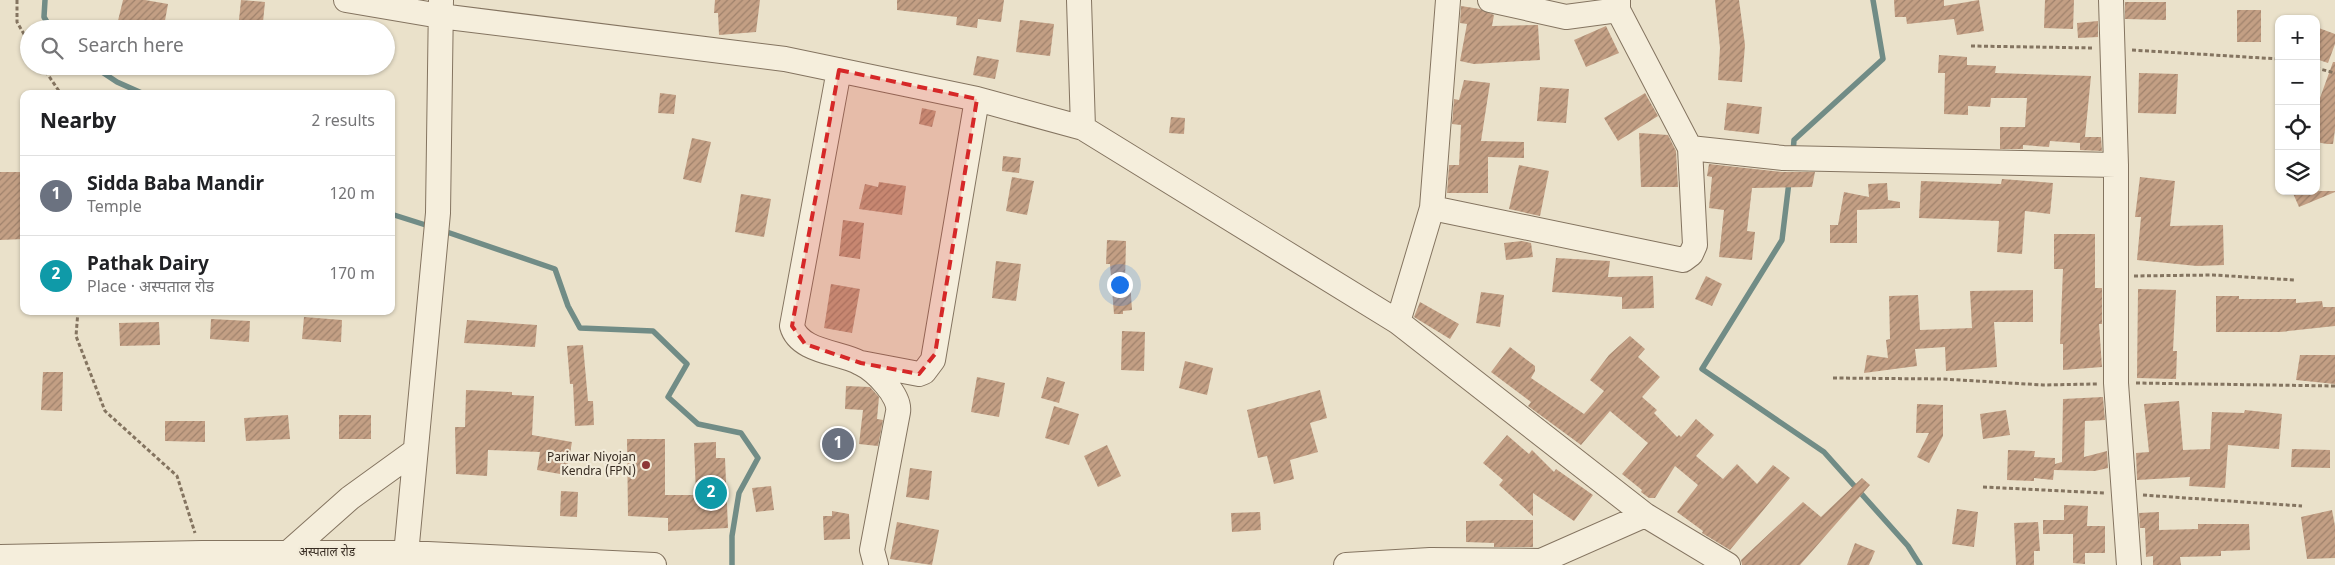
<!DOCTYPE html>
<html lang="en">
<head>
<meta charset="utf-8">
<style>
	:root { --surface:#fff; --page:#f6f6f6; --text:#202124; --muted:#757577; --line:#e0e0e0; --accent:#8d3737 }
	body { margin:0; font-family:Georgia,"Noto Sans Devanagari",serif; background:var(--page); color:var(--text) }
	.controls { position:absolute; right:15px; top:15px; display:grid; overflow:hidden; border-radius:10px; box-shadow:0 1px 4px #0004 }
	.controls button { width:45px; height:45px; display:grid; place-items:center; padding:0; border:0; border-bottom:1px solid var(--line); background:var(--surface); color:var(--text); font:25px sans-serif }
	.you { position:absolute; left:1119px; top:284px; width:18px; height:18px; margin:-12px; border:4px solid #fff; border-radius:50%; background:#1a73e8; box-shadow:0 0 0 8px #1a73e833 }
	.badge { display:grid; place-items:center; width:32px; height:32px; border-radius:50%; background:var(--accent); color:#fff; font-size:16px; font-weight:700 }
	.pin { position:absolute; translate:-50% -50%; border:2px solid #fff; box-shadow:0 1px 5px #0006 }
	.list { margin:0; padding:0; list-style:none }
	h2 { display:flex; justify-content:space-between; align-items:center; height:65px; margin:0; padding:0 20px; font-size:21px }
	h2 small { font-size:16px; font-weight:400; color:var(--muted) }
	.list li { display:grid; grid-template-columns:32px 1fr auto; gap:15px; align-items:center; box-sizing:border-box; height:80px; padding:0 20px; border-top:1px solid var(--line) }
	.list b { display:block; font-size:19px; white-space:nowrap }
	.list p { margin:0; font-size:16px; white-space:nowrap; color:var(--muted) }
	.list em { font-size:16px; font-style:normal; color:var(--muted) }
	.icon { flex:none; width:28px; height:28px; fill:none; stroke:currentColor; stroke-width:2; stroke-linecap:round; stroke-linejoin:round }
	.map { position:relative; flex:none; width:2335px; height:565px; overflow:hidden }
	.search { position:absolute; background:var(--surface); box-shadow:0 1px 4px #0004; left:20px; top:20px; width:375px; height:55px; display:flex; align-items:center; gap:12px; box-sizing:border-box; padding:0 18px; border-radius:28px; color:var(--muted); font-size:19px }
	.panel { position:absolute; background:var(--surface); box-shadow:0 1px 4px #0004; left:20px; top:90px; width:375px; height:225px; border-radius:10px }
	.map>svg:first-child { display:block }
</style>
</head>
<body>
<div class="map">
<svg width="2335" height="565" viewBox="0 0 2335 565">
	<defs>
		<pattern id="building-hatch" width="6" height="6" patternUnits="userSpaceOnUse" patternTransform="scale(1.25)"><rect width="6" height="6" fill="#c39f84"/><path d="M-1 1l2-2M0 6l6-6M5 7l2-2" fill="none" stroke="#9f826c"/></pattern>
	</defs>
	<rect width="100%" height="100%" fill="#eae1ca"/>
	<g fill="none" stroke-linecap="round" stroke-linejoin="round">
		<path stroke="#718c86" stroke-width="5.5" d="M45,0L44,17L51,29
			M93,66L117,82L144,94
			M1793,153L1794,140L1883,59L1873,0
			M1789,182L1782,240L1702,369L1824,452L1908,546L1920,565
			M391,214L432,227
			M441,230L555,269L568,306L580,328L653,331L687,364L668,397L698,424L741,433L758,458L739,493L732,536V565"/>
	</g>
	<path fill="url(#building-hatch)" d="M123,0H145L168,4L164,26L137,21L136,29H116Z
		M241,0L265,2L263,22L239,20Z
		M715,0H760L756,32L719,35L718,13H714Z
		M897,0H1004L1001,22L978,19L977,28L956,25L957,17L897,10Z
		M1715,0H1739L1745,45L1742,82L1718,80L1720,48Z
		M1894,0H1944V6L1979,0L1984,31L1957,35L1954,19L1907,24L1906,17H1895Z
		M2045,0H2074L2073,29L2044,28Z
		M2125,2H2166V20L2125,19Z
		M1461,6L1480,9L1494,15L1492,26L1538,25L1540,60L1474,64L1460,61L1467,24L1460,23Z
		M2237,10H2261V42H2237Z
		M1020,20L1054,24L1050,56L1016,52Z
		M2098,21V37L2078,38L2077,23Z
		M1606,26L1619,53L1586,67L1574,40Z
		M2316,27L2335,34V44L2328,63L2316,59Z
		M1939,55L1967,57V65L1996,66L1995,73L2091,76L2085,137H2101L2102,151L2080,150V143L2050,141L2049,147L2023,145V149H2000V127H2025L2027,98H1991L1990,107L1968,106V115L1944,114L1945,73H1938Z
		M977,56L999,60L995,79L973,75Z
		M2333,62H2335V130L2333,144H2327L2316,142V109Z
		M2139,73L2178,74L2176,114L2138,113Z
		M1464,80L1490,83L1481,141L1524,142V158L1488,157V193H1447L1449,165H1459L1461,125L1452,124L1454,99L1459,100Z
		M1540,87L1569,89L1566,123L1537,121Z
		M660,93L676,95L674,114L658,113Z
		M1645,93L1658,116L1618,141L1604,118Z
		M1727,103L1762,107L1759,134L1724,130Z
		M922,108L936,111L932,127L919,124Z
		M1171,117L1185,118L1184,134L1169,133Z
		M1639,133L1668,135L1676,151L1678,187H1641Z
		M692,138L711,142L701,183L683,179Z
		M1003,156L1021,158L1019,173L1002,171Z
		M1709,164L1782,172H1815L1812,187L1752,188L1747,231L1755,232L1752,260L1719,257L1724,210L1709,208L1712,177L1707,176Z
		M1519,165L1549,171L1540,216L1509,209Z
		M0,172H24V239L0,240Z
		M1012,177L1034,181L1027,215L1006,211Z
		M2140,177L2175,181L2170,226L2223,225L2224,265L2197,266L2137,260L2141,217H2135Z
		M2002,179L2053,183L2050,214L2025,211L2022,254L1997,252L1999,221L1919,218L1921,181L2001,184Z
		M879,182L906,186L902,215L859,209L865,184L878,187Z
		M1887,183L1888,200L1900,202V208L1857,210V243H1830V225H1838L1844,192L1869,197L1868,184Z
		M2292,191H2335V192L2299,207Z
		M741,194L771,199L764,237L735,232Z
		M843,220L864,223L860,259L839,256Z
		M2054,234H2095V288H2102V324H2099L2102,367L2063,370V344H2060L2063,269H2054Z
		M1107,240L1126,241L1125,282L1130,281L1132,310L1123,311V314H1114L1110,264H1106Z
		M1522,241L1531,243L1533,257L1506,260L1504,243Z
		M1556,258L1610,261L1608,277L1653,276L1654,308L1622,309V297L1552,292Z
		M996,261L1021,264L1016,301L992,298Z
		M1706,276L1722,284L1712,306L1695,299Z
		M831,284L860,289L852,333L824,328Z
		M2138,289L2176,290L2173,351H2177L2176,379L2137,378Z
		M2033,290V322H1994L1997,367L1946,371L1945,347L1915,349L1917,366L1864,373L1867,355L1888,358L1886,340L1890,339L1889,296L1918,295L1920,330L1972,328L1970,291Z
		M1481,292L1504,295L1500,327L1476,323Z
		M2216,296H2239V299H2296V303L2322,301L2323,307H2335V326L2280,332H2216Z
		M1420,302L1459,324L1450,339L1414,317Z
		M304,317L342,320L341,342L302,339Z
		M211,319L250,321L249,342L210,339Z
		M467,320L537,325L535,347L464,343Z
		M159,322L160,345L120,346L119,323Z
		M1122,331L1145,332L1144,371L1121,370Z
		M1630,336L1645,349L1638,357L1660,377L1642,397L1657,410L1654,413L1677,437L1679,435L1681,437L1696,419L1714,435L1696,456L1723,479L1737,464L1757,484L1773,465L1790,478L1730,550L1702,533L1703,531L1677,512L1698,485L1675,466L1655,498H1649L1641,492L1642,490L1622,474L1648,443L1610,411L1581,445L1528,406L1531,402L1491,372L1510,347L1535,366V371L1531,378L1584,414L1604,391L1590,380L1609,355Z
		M583,345L588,401H593L594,425L575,426L573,384H570L567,346Z
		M2300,355H2335V384L2296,380Z
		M1185,361L1213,368L1207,395L1179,388Z
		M43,372H63L62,411L41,410Z
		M977,377L1005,383L999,417L971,412Z
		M1047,377L1065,382L1059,403L1041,398Z
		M846,386L870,387L879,397L877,419L883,420L878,446L859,444L863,410L845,409Z
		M466,390L512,392V395L534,396L532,435L572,442L566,475L537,470L540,452L488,450L487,476L456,474L455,427H465Z
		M1320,390L1327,418L1310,423L1318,452L1290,460L1294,479L1274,484L1267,456L1258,458L1247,410Z
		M2103,397L2105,420L2085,421L2084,457L2107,451L2108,468L2095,471L2054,470L2053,480L2034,478V481L2007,480L2008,450L2035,451L2034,457L2055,458V464L2062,462L2063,399Z
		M2179,401L2183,450L2210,449L2212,412L2244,413L2245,410L2282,414L2279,449L2228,445L2225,488L2189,486L2190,477L2137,480L2136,453L2149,452L2144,404Z
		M1917,404L1943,405V436L1929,463L1917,457L1929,433H1916Z
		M1054,406L1079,414L1069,445L1045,438Z
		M2006,410L2010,435L1983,439L1980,414Z
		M288,415L290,439L246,441L244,418Z
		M339,415H371V439H339Z
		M165,421H205V442L165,441Z
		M1507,435L1529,454L1532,450L1554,472L1556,469L1593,495L1574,521L1533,493V516L1499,485L1503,480L1483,463Z
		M627,439H665V495H696L694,443L716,442V458H725L728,528L668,531V518L628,516Z
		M1107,445L1121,476L1098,487L1084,456Z
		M2292,449L2330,450V468L2291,467Z
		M910,468L932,471L929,500L906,497Z
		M1862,478L1870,485L1800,565H1742L1741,560L1803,502L1821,517Z
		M771,486L774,510L756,512L752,488Z
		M561,491L578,492L577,517L560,516Z
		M2064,505L2088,506L2087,526H2105V553H2085V564L2073,563V534H2043V520H2064Z
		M1957,509L1978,512L1974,547L1952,544Z
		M2332,510L2335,526V558L2307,559L2301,517Z
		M832,511L849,514L850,539L824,540L823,516H832Z
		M1260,512L1261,530L1232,532L1231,513Z
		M2159,512V530L2198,529V524H2249L2250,550L2221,551V556L2180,557L2181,565H2153V556L2146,557L2145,528H2140L2139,513Z
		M1494,520H1533V547H1494V543L1466,542V521Z
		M897,522L939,530L932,565L890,559Z
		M2038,522L2040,551H2034V565H2016L2014,523Z
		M1855,543L1875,551L1869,565H1847Z"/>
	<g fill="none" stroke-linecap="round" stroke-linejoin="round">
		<defs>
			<path id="minor" d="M346,0L440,16L785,59L977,99L1083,128L1398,322L1645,515L1728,565
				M1079,0L1083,128
				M1490,0L1566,17L1618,10V0
				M2111,0L2116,165V383L2129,565
				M1618,10L1690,148L1783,158L2116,165
				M839,70L792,326C799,352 840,352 860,363C875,370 901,396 898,412L872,550L876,565
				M1432,208L1683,260L1691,254L1695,245L1690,148
				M1398,322L1432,208L1448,0
				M861,363L919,374L924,372L933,360L977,99
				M288,553L350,498L415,451
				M0,557L202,553H407L654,565
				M405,565L438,213L441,0
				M1346,565L1430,560L1541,561L1645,515"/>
		</defs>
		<use href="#minor" stroke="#847460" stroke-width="26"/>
		<path stroke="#847460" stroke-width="3" stroke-dasharray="4 2.5" stroke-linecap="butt" d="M17,0V22L29,43
			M1971,46L2094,48
			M2132,50L2279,59
			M42,66L61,94
			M2316,68L2335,73
			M2134,276L2213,275L2295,280
			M78,311L76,336L105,411L177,476L195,533
			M1833,378L1943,379L2043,385L2097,384
			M2136,383L2335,386
			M1983,487L2104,493
			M2143,495L2302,506"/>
		<use href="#minor" stroke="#f5eedc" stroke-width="24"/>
	</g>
	<path fill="#d62828" fill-opacity="0.2" stroke="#d62828" stroke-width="4" stroke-dasharray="10 6" stroke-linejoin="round" d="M839,70L977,99L935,354L919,374L861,363L805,344L792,326Z"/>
	<circle fill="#8d3737" stroke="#f2ebd9" stroke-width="2" cx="646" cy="465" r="5"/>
	<g text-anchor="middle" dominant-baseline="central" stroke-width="4.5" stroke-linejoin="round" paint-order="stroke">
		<g font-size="12" fill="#372c22" stroke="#f2ebd9" text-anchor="end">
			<text x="636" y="458">Pariwar Niyojan<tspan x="636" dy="14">Kendra (FPN)</tspan></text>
		</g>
		<g font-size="12" fill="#372c22" stroke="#f2ebd9">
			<text x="327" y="553">अस्पताल रोड</text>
		</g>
	</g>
</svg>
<div class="controls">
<button>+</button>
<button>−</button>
<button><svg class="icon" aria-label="locate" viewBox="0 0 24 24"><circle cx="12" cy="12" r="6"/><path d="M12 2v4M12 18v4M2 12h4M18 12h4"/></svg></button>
<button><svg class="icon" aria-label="layers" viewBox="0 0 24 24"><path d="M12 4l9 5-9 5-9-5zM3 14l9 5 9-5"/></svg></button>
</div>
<div class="you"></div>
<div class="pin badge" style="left:838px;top:444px;background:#6b7280">1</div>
<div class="pin badge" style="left:711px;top:493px;background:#0f9aa8">2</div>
<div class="search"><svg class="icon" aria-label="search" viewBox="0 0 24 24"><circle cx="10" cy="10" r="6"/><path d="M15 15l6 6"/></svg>Search here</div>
<section class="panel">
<h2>Nearby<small>2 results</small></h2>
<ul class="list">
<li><span class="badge" style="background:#6b7280">1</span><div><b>Sidda Baba Mandir</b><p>Temple</p></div><em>120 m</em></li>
<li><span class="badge" style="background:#0f9aa8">2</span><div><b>Pathak Dairy</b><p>Place · अस्पताल रोड</p></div><em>170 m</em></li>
</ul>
</section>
</div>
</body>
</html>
